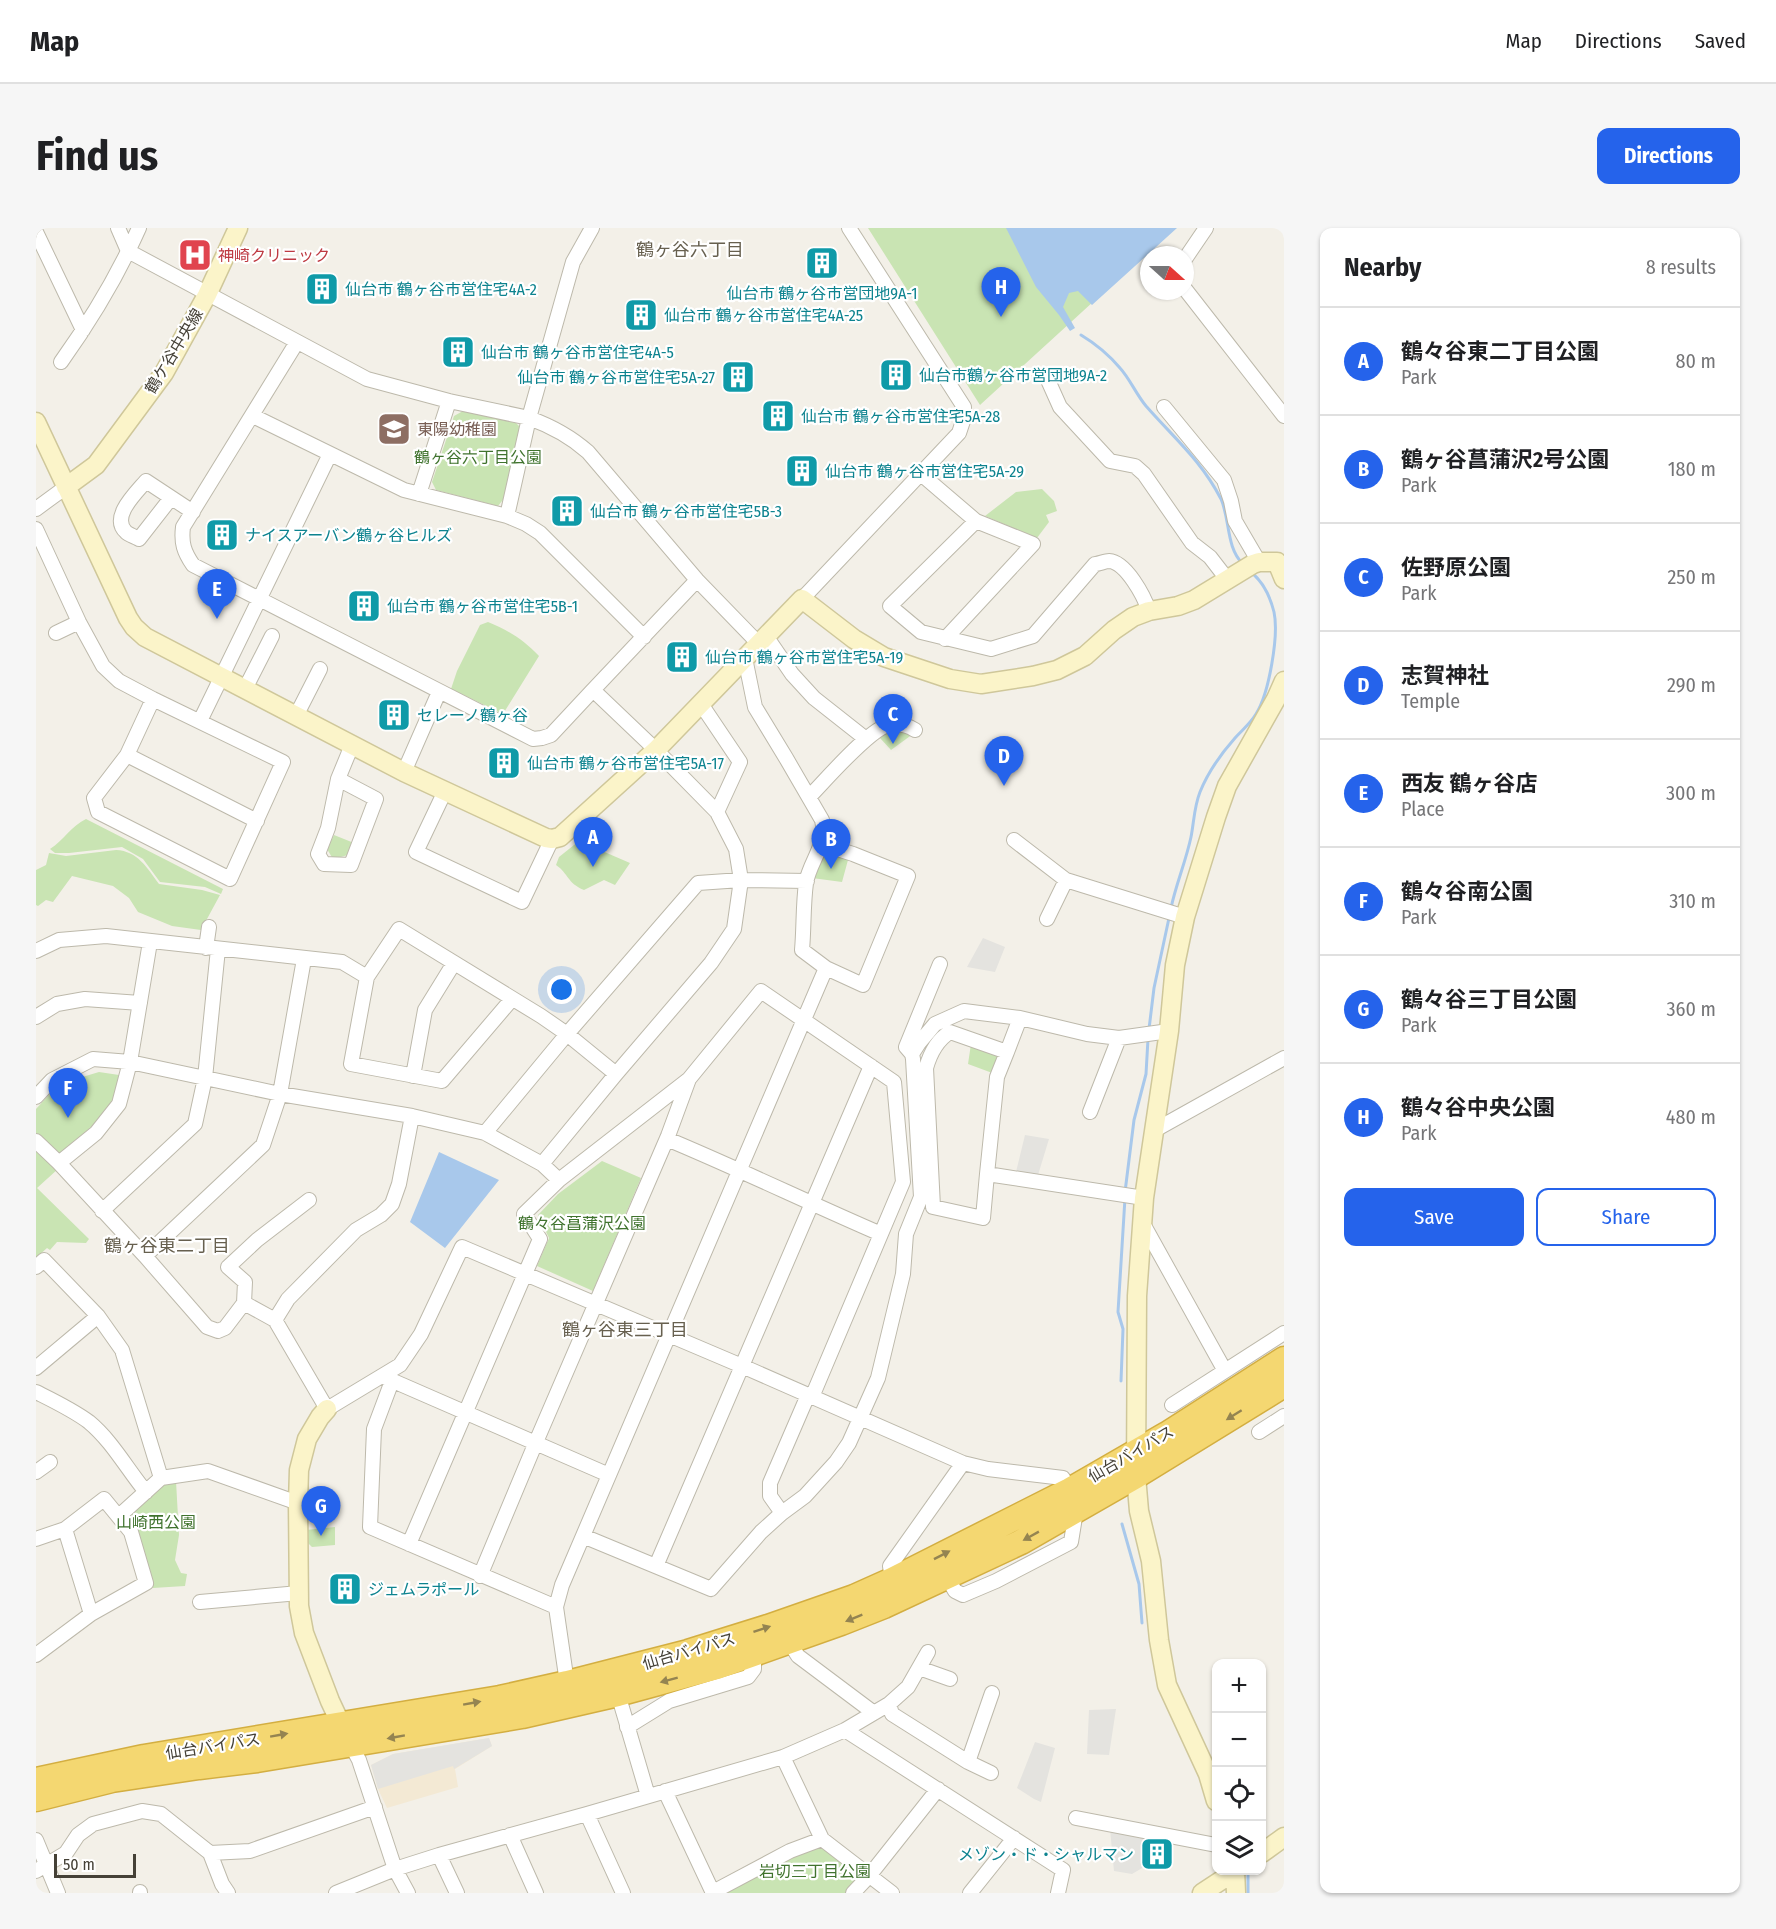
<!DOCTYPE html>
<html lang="en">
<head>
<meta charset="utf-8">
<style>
	:root { --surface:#fff; --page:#f6f6f6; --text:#202124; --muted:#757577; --line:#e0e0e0; --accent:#2563eb }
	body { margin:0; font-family:"Fira Sans Condensed","Noto Sans JP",sans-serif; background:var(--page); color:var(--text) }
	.controls { position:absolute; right:18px; bottom:18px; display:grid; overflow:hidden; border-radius:12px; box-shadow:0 2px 4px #0004 }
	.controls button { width:54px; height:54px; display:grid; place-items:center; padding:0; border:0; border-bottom:2px solid var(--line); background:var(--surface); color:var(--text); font:30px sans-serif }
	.compass { position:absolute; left:1104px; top:18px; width:54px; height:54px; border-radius:50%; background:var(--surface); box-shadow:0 2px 4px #0004; rotate:111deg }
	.scale { position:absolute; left:18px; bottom:15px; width:82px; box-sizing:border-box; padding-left:6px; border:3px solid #454137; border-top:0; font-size:16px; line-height:21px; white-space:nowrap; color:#454137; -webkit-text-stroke:4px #fff; paint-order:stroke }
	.you { position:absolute; left:526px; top:762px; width:21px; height:21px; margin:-15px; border:4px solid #fff; border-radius:50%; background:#1a73e8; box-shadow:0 0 0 9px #1a73e833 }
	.badge { display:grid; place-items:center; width:39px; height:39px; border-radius:50%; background:var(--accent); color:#fff; font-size:20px; font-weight:700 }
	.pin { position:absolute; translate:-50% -50px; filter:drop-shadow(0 2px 3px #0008) }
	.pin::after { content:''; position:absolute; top:32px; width:21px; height:18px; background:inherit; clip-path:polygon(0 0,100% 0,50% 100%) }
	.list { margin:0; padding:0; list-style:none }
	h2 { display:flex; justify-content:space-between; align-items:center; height:78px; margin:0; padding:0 24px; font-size:26px }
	h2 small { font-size:20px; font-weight:400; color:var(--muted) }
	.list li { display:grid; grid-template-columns:39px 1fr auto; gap:18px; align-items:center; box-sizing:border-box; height:108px; padding:0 24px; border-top:2px solid var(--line) }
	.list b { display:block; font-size:22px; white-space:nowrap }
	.list p { margin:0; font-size:20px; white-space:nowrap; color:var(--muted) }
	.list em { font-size:20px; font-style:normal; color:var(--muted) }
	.actions { display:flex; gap:12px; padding:18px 24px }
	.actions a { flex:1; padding:14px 0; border:2px solid var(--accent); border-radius:12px; text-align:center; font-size:21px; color:var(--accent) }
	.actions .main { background:var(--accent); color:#fff }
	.icon { flex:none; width:33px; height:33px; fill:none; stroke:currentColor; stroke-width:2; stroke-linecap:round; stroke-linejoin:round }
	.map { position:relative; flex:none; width:1248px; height:1665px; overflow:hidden; border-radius:12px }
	header { display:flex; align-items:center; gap:36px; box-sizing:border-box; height:84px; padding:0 30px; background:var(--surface); border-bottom:2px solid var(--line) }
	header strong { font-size:28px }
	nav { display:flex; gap:33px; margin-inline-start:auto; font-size:21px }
	.intro { display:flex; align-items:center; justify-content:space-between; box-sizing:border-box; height:144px; padding:0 36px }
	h1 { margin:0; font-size:42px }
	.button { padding:15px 27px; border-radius:12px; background:var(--accent); color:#fff; font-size:21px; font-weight:700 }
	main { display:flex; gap:36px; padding:0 36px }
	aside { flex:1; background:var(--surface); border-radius:12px; box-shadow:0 2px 4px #0004 }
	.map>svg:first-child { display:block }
</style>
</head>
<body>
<header>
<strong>Map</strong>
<nav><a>Map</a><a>Directions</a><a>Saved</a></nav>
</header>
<div class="intro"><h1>Find us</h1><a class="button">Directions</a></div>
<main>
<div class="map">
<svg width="1248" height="1665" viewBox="0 0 1248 1665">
	<rect width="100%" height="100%" fill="#f3f0e8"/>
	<path fill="#f3e9d4" d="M453,1510L456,1518L419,1541L422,1559L351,1580L342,1561L335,1537L357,1526Z"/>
	<path fill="#c9e4b3" d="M832,0H1138L944,177Z
		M427,183L480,195L485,200L470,268L462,278L400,262L396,254L418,188Z
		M1006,261L1018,273L1021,283L1010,287L1013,294L1001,310L949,288L980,264Z
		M452,394C472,402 488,412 503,428L467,486L415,461L421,443L444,397Z
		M859,500L877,506L855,522L844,510Z
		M50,591L187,661L185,666L169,659L124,654L107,631L86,619L33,625H19L14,621C28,612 35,598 50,591Z
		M298,607L318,615L312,627L297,631L291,621Z
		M543,613L594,635L579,657L568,652L548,662C531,655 533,646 520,637L523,629Z
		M80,622C102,623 111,640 123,656L166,662L184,667L165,702L136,698L102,684L93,670L77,658L36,648L17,674L10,672L2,678L0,677V642L10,637L13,625L30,628Z
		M786,627L807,629L812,632L806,654L776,650Z
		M935,816L961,824L966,830L959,846L932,836Z
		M63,844L83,847L77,875L55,899L23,927L0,907V881L23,856Z
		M0,918L22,941L1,960L53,1011L50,1015L21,1014L14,1022L11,1020L0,1030Z
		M566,933L605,950L557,1063L501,1038L513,1010L502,987L522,966Z
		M140,1253L143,1307L139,1332L145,1345L151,1346L149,1358L117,1360L99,1301L93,1293V1288L132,1254Z
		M299,1299V1317L276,1319L271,1314L270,1302Z
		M783,1617L825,1649L810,1665H684L686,1662Z"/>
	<path fill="#e4e3df" d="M947,710L969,719L959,744L931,739Z
		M989,907L1013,911L1002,947L980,944Z
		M1080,1481L1073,1527L1051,1526L1053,1482Z
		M453,1510L456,1518L418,1541L417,1538L342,1561L335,1537L357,1526Z
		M999,1514L1019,1520L1005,1574L998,1571L981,1560Z
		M1074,1601L1114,1608L1108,1639L1096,1646L1078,1643Z"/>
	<path fill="#a8c8eb" d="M970,0H1141L1056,77L1042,63L1033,65L1027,79L1039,100L1034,103L1023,87L1000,59Z
		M403,924L463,952L409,1020L374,994Z"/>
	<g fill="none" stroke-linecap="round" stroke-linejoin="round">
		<path stroke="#a8c8eb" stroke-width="3" d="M1045,107C1060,116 1073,127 1084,140C1094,151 1100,166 1110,178C1138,210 1165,232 1185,271C1194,291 1190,320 1207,336
			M1135,680C1140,656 1150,633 1155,609C1158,594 1158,579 1164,564C1172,544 1184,527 1199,510C1206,502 1214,496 1220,486C1233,466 1243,407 1238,384C1234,368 1228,355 1216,345
			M1113,801L1118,760L1133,690
			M1089,964L1098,892L1110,846L1112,811
			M1085,1153L1087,1101L1082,1084L1089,970
			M1086,1296L1103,1356L1106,1395
			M1212,1647V1665"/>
		<defs>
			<path id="street" d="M82,0L92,23L331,151L413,173L493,190L537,34L556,0
				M0,4L47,102
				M1149,31L1170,0
				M1149,61L1248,188
				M261,114L147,299C145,315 148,324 157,337L497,511L506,510L515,507L557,462L620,522L681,584L700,621L705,652L698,701L675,735L580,846L506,936
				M25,134C55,92 82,47 103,0
				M1011,150L1024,179L1074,233L1099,238L1108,246L1156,315L1174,329L1191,351
				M1128,179L1188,252L1195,273L1199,293L1223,334
				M217,188L368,262L471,288L490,296L504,305L608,409
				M885,246L940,293L997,316L909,411
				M383,266L413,173
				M135,270L103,311C100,309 93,307 90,304C74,289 100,265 110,253L157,284
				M0,281L30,259
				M471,288L493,190C515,198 534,208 552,224L661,352L723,416
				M940,293L854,378L885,404L955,421L997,408L1059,336C1063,336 1069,333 1073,333C1090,334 1108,368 1113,383
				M0,301L43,394L67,438L83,453L117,471L247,534L194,651L62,584L58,570L91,527L117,471
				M766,371L923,205L928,190V179L813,0
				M20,405L43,394
				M730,408L756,446L778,470L830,511
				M709,430L719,479L750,530L786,592C792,617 774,632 770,655C767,677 768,700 766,722L790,740L827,757L872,648L817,626L786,616
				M209,461L236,408
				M557,462L661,352
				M665,476L704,534L681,584
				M260,488L284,441
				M164,493L294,226
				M91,527L221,593
				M368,544L403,464
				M302,551L340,571L315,637L288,636L282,626L292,600L302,551L316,517
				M409,563L380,624L486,674L516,611
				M773,569C788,554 834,500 853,497C863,495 871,497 879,502
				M978,612L1030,652L1149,689
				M1011,691L1030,652
				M170,720L173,699
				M0,723L23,712L70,708L306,734L331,749
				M476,771L406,853L315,836L331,749L363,701L505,788L531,806L580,846
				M0,789L21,776L49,771L104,775
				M971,824L984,790
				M876,826L883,815L899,796L928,783L984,790L1051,806L1083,810L1133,803
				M377,848L389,782L418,735
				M0,869L16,852L57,831L94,834L244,866L376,888L449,905L506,936L523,952
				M1054,884L1083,810
				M1119,902L1248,830
				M449,905L531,806L662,655L705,652L771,653
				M631,911C703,941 773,975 845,1006
				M0,913L23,935L109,1028L171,1099L182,1103L189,1100L208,1075L239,1092L291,1181L364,1137L385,1106L426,1019L706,1138L927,1235L952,1241L1027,1250L1034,1262
				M23,935L60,905L83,876L94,834L114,714
				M951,946L947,990L897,979L890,840C894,826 901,812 914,804L971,824L961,849L951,946L1108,970
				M66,983L159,896L169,850L182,721
				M1106,994L1189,1143
				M109,1028L227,917L244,866L268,731
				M0,1039L8,1032L62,1088L86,1122L125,1250
				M208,1075L209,1054L192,1039L221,1012L273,972
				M239,1092L252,1071L320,1002L345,987L356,976L363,956L376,888
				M0,1140L62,1088
				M348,1149L573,1247
				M356,1153L338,1201L334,1299L520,1379
				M0,1164C18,1173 37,1182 53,1194C76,1213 91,1241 110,1264
				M1136,1177L1248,1105
				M1223,1204L1248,1188
				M0,1244L14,1234
				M746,1285L734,1268V1255L772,1167
				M83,1288L125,1250L172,1243L262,1275
				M29,1301L55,1386
				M547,1308L675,1361L725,1304L746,1285L769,1268L800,1234L813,1215L842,1150L867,1046L870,1006L885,969L877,831L876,826L870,819L904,736
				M0,1311L29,1301L68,1271L95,1304L110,1355L55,1386L0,1427
				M373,1316L504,1011L488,986L523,952L653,851L725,763L858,854L867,954L776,1169
				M620,1338L835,838
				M444,1348L500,1214L632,908L653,851
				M911,1349L919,1363L927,1367L960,1353L1035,1314L1040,1283
				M856,1352L854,1338L927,1235
				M164,1374L263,1365
				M753,1414L762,1428L838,1485
				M883,1440L914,1451
				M531,1455L520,1379L526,1357L790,740
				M582,1466L612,1568
				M853,1476L856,1486L932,1534L955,1545
				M591,1499L633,1473L712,1449L718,1441V1427
				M809,1502L1027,1642L1022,1665
				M315,1517L323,1532L359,1641L372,1665
				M747,1529L786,1611L856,1665
				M932,1534L956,1465
				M629,1563L677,1665
				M551,1586L587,1665
				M1040,1590L1180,1617
				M474,1607L500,1665
				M0,1612L22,1665
				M174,1625L186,1656L192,1665
				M403,1627L421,1665
				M0,1643L30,1625L42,1607L57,1596L106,1583L125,1586L174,1625L214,1623L339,1579
				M677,1664L754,1623L786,1611
				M104,1665V1664
				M300,1665L359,1641L403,1627L551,1586L747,1529L809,1502L853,1476L872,1459L892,1424
				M817,1665L833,1648L902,1561
				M934,1665L978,1610"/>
			<path id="secondary" d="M0,194L92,390L98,399L109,409L368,544L510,610L516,611L524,609L620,522L766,371L818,411L848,429L914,451L945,456L997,448L1021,442L1049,428L1078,402L1097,389L1113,383L1142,378L1158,372L1217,336L1223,334H1241L1248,351
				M30,259L60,237L128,145L171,67L202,0
				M291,1181L284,1189L271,1211L263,1242L262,1275L263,1378L268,1405L294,1473L309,1505
				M1180,1573L1172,1546L1131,1457L1123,1412L1115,1333L1103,1283L1100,1248L1101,1068L1108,970L1133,803L1139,737L1149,689L1180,589L1191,558L1240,471L1248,453
				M1226,1625L1248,1609
				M1199,1642L1200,1665
				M1166,1665L1201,1642"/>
			<path id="highway" d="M0,1552L108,1529L464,1470L531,1455L652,1424L732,1399L818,1369L856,1352L1034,1262L1131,1206L1248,1131
				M0,1571L76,1552L163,1539L221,1532L486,1488L582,1466L681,1439L805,1395L848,1378L985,1314L1100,1248L1248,1157"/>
		</defs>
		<use href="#street" stroke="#bdb9ab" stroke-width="16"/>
		<use href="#secondary" stroke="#cfc79a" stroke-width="21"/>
		<use href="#highway" stroke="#d3ae41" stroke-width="27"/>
		<use href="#street" stroke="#fff" stroke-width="14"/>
		<use href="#secondary" stroke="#fbf4c9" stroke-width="18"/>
		<use href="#highway" stroke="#f4d771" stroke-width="24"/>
	</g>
	<defs><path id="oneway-solid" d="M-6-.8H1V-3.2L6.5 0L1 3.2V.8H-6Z" transform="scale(1.5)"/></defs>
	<g fill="#948451">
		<use href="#oneway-solid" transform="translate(1198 1187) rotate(148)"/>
		<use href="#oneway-solid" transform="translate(995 1308) rotate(151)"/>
		<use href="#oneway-solid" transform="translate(906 1327) rotate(-27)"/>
		<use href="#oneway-solid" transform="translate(818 1390) rotate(158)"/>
		<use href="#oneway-solid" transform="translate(726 1401) rotate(-18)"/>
		<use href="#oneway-solid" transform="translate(633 1452) rotate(165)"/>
		<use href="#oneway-solid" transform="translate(436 1475) rotate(-10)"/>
		<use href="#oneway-solid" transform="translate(243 1507) rotate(-10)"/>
		<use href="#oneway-solid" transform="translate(360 1509) rotate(170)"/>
	</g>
	<defs>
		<symbol id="hospital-square" viewBox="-11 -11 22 22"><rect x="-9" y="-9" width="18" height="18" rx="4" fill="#e0444e" stroke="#fff"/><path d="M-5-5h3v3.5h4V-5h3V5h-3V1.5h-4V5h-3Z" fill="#fff"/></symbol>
		<symbol id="building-square" viewBox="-11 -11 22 22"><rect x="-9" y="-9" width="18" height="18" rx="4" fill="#0f9aa8" stroke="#fff"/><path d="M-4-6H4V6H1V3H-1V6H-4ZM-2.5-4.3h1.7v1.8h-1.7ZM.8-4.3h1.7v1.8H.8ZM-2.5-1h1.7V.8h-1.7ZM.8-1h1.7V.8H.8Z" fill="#fff"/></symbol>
		<symbol id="school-square" viewBox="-11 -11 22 22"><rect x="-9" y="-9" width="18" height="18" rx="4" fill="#8d6e63" stroke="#fff"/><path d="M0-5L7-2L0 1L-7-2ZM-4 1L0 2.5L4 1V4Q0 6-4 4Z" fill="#fff"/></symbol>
	</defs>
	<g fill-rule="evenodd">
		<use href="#hospital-square" x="140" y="8" width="38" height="38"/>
		<use href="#building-square" x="767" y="16" width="38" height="38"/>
		<use href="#building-square" x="267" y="42" width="38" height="38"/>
		<use href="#building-square" x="586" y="68" width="38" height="38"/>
		<use href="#building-square" x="403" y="105" width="38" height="38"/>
		<use href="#building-square" x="841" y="128" width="38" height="38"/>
		<use href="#building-square" x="683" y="130" width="38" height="38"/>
		<use href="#building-square" x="723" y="169" width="38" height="38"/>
		<use href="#school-square" x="339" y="182" width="38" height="38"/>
		<use href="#building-square" x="747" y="224" width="38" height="38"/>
		<use href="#building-square" x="512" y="264" width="38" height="38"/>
		<use href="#building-square" x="167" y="288" width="38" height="38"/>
		<use href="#building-square" x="309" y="359" width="38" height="38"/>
		<use href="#building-square" x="627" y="410" width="38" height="38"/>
		<use href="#building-square" x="339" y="468" width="38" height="38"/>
		<use href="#building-square" x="449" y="516" width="38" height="38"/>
		<use href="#building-square" x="290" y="1342" width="38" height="38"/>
		<use href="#building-square" x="1102" y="1607" width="38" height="38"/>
	</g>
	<g text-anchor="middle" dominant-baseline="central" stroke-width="4.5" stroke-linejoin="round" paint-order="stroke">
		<g font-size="16" fill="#be3a42" stroke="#fff" text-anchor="start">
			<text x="182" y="27">神崎クリニック</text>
		</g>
		<g font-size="16" fill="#0d838f" stroke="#fff" text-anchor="start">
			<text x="309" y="61">仙台市 鶴ヶ谷市営住宅4A-2</text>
			<text x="786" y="65" text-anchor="middle">仙台市 鶴ヶ谷市営団地9A-1</text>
			<text x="628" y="87">仙台市 鶴ヶ谷市営住宅4A-25</text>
			<text x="445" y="124">仙台市 鶴ヶ谷市営住宅4A-5</text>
			<text x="883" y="147">仙台市鶴ヶ谷市営団地9A-2</text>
			<text x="679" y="149" text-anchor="end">仙台市 鶴ヶ谷市営住宅5A-27</text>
			<text x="765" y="188">仙台市 鶴ヶ谷市営住宅5A-28</text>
			<text x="789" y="243">仙台市 鶴ヶ谷市営住宅5A-29</text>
			<text x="554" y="283">仙台市 鶴ヶ谷市営住宅5B-3</text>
			<text x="209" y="307">ナイスアーバン鶴ヶ谷ヒルズ</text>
			<text x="351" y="378">仙台市 鶴ヶ谷市営住宅5B-1</text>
			<text x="669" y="429">仙台市 鶴ヶ谷市営住宅5A-19</text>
			<text x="381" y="487">セレーノ鶴ヶ谷</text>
			<text x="491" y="535">仙台市 鶴ヶ谷市営住宅5A-17</text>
			<text x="332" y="1361">ジェムラポール</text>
			<text x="1098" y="1626" text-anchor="end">メゾン・ド・シャルマン</text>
		</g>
		<g font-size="16" fill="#454137" stroke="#fff">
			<text transform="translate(138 123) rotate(-59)">鶴ケ谷中央線</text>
			<text transform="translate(1095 1226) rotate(-30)">仙台バイパス</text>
			<text transform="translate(653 1423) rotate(-16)">仙台バイパス</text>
			<text transform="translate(177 1518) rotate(-9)">仙台バイパス</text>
		</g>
		<g font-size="16" fill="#785e54" stroke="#fff" text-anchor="start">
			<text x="381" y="201">東陽幼稚園</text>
		</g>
		<g font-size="16" fill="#40732e" stroke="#fff">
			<text x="442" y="229">鶴ヶ谷六丁目公園</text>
			<text x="546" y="995">鶴々谷菖蒲沢公園</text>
			<text x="120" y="1294">山崎西公園</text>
			<text x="779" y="1643">岩切三丁目公園</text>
		</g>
		<g font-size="18" fill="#67604f" stroke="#fff">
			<text x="654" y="22">鶴ヶ谷六丁目</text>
			<text x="131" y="1018">鶴ヶ谷東二丁目</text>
			<text x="589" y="1102">鶴ヶ谷東三丁目</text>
		</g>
	</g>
</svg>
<div class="controls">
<button>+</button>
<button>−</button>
<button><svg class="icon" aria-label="locate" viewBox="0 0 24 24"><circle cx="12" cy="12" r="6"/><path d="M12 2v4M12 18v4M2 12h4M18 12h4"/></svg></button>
<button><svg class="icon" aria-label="layers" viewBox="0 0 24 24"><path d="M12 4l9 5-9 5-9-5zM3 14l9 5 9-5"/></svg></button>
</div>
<svg class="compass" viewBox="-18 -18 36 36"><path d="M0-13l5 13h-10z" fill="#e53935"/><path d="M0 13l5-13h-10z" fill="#757577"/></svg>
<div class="scale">50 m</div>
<div class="you"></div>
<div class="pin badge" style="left:557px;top:639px">A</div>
<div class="pin badge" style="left:795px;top:641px">B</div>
<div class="pin badge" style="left:857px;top:516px">C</div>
<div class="pin badge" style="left:968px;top:558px">D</div>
<div class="pin badge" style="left:181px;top:391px">E</div>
<div class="pin badge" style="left:32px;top:890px">F</div>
<div class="pin badge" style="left:285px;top:1308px">G</div>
<div class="pin badge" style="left:965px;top:89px">H</div>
</div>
<aside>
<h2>Nearby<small>8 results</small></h2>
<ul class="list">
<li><span class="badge">A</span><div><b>鶴々谷東二丁目公園</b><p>Park</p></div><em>80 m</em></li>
<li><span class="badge">B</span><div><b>鶴ヶ谷菖蒲沢2号公園</b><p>Park</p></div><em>180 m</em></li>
<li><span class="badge">C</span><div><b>佐野原公園</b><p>Park</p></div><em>250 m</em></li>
<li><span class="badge">D</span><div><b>志賀神社</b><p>Temple</p></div><em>290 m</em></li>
<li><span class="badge">E</span><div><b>西友 鶴ヶ谷店</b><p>Place</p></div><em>300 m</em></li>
<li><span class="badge">F</span><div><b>鶴々谷南公園</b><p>Park</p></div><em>310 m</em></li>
<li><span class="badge">G</span><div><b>鶴々谷三丁目公園</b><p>Park</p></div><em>360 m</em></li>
<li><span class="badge">H</span><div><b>鶴々谷中央公園</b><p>Park</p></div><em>480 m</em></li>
</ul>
<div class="actions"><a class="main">Save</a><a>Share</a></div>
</aside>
</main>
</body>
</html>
